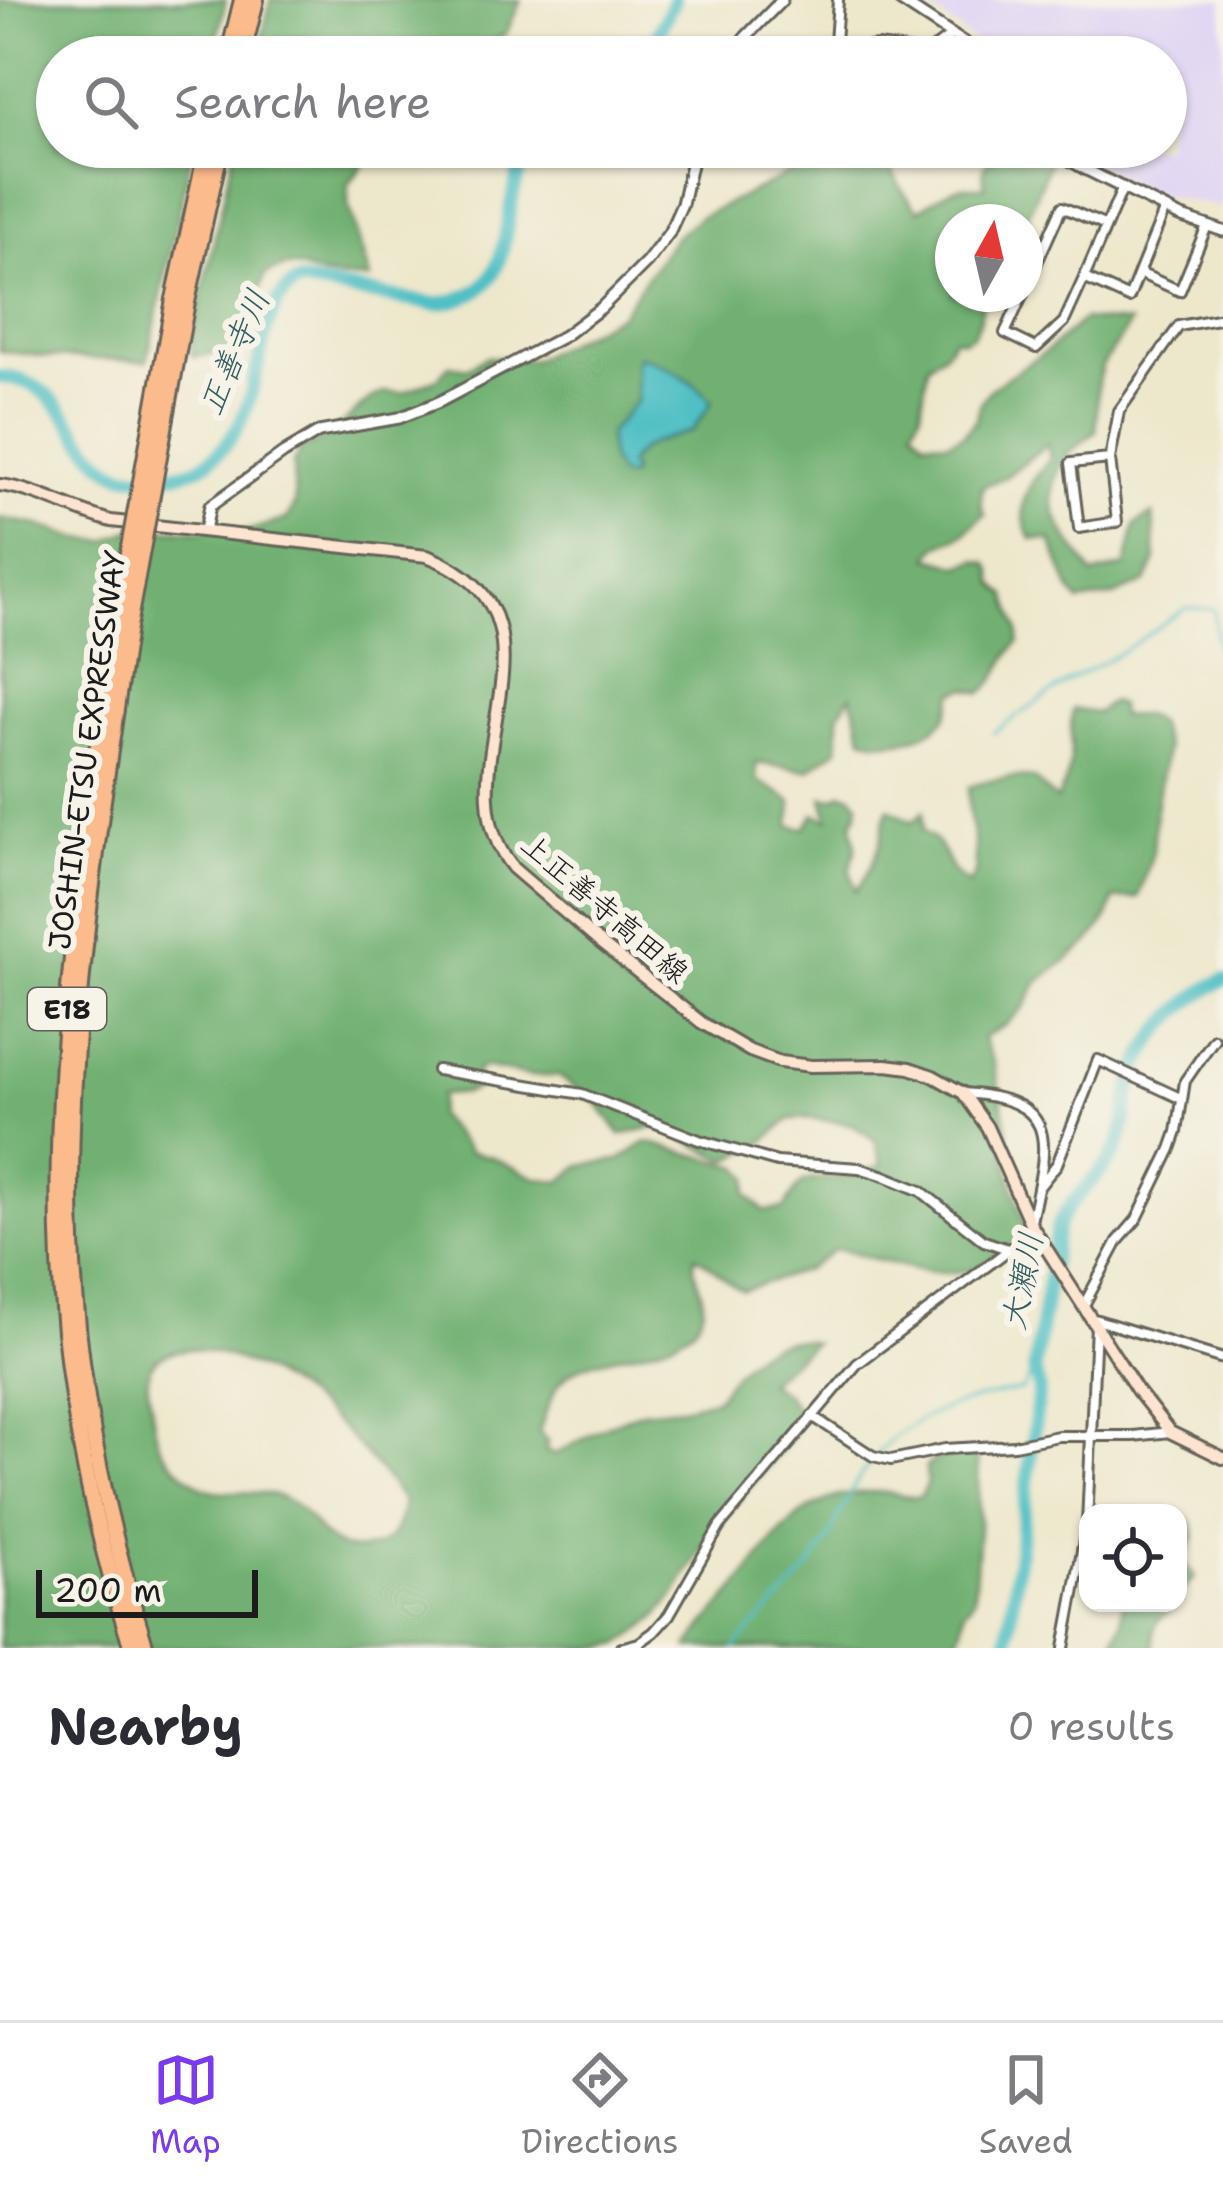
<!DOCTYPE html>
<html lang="en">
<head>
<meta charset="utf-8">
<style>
	:root { --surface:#fff; --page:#f2f2f3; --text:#2b2b33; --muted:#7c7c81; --line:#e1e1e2; --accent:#7c3aed }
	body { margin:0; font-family:"Shantell Sans","Klee One",sans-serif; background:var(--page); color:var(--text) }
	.controls { position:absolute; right:36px; bottom:36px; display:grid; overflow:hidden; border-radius:24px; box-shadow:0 3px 9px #0004 }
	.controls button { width:108px; height:108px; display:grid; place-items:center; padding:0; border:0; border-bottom:3px solid var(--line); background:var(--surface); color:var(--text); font:60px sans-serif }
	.compass { position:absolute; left:935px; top:204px; width:108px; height:108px; border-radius:50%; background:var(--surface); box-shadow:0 3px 9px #0004; rotate:8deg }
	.scale { position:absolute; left:36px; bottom:30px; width:222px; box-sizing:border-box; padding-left:12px; border:6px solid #1c1c1c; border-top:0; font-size:33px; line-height:42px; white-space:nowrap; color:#1c1c1c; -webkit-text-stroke:9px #f7f3e8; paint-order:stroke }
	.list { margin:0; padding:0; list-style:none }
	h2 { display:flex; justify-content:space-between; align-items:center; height:156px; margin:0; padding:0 48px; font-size:51px }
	h2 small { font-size:39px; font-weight:400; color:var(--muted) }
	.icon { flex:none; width:66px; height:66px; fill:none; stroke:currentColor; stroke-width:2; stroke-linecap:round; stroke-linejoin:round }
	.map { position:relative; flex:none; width:1223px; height:1648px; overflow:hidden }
	.search { position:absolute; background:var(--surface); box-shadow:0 3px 9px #0004; left:36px; right:36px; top:36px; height:132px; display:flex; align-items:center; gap:30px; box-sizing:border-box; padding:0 42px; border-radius:66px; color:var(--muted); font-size:45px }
	.sheet { height:372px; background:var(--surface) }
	nav { display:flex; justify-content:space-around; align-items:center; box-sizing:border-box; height:168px; border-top:3px solid var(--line); background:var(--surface); font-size:33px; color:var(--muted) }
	nav a { display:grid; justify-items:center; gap:6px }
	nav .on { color:var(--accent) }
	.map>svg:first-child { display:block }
</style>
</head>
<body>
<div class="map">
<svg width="1223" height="1648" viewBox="0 0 1223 1648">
	<rect width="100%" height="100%" fill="#f7f3e8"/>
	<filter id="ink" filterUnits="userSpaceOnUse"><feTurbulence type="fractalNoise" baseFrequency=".00833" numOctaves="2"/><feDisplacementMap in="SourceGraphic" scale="24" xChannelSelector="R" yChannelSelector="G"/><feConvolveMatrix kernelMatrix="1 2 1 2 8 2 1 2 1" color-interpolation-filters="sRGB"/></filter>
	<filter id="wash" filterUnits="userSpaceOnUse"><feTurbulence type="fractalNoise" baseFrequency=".004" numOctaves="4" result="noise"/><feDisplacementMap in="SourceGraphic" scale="48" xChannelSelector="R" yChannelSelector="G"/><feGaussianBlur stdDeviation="2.7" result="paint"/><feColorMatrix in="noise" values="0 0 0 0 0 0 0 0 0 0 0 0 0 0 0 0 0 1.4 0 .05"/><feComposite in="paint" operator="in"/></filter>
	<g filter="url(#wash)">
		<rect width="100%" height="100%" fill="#ede7cb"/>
		<path fill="#e0d4f4" d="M909,0H1223V208L1153,193L1061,147H1166V57H993L943,17Z"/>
		<path fill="#71b072" stroke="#466647" stroke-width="3" fill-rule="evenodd" d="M0,0H226L213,57H57V147H193L147,361L49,357L0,351Z
			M271,0H521L506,34L478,48L474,57H257Z
			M235,147H378L348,185V205L370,279C353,279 336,279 320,275C294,267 292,261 265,275L239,350L192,357V340Z
			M835,147H926L914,158L887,162L902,190L918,210C946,194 950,183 985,187C984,182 982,170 985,166C991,154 1022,147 1034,149C1045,152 1044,155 1049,163L1025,223L953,222V294H983L980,320L973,335L963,340L954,338L946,350L928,365L921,411L913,427L925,440L947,442L964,434L976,419L981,402L991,388L1047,351L1083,320L1130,323L1102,366L1098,381L1096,431C1087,440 1074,447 1067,456C1033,506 1068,535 1093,575L1126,566L1135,525L1153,514L1156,560L1146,582L1114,596L1079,602L1071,592L1051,540L1031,539C1013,503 1028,487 1050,458L1047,444L1007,476L982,487L981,504L985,515C976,520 971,529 962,535C948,544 938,540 930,557L960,566L977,560L988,563L992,570L995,585L1007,595L1019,631V642C1002,657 1002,678 982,693L966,688L954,692C951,701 950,712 944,719C927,740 885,748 863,737L851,695L839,714L838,749L808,770L756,763L757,780L792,801L790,826L805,828L815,814L829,819L823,797L835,798L842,793L852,795L859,803L858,812L852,823L856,846L850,871L856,891C866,879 874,861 879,847C884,834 882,821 889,808L913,822L923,812V832C942,841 943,855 953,871C957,877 964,880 969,885L976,871C974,860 976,851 974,840C971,822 967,805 969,787C981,782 1020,773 1033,779C1041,784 1048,794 1057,800C1065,784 1071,769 1071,750C1072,735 1069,724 1073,709L1096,713L1111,702L1119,705L1120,716L1144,715L1157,723L1166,749L1156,808L1153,852L1138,898L1114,899L1107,919L1089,943L1037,983L1025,1006L1005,1025L983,1038L994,1064L1008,1132L1005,1155L1026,1232C1012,1242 985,1267 970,1270C928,1280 876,1257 835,1249L806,1270L743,1290C723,1282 714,1264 695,1256C690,1277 707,1291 702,1311C690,1357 605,1348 570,1373C552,1386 546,1412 539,1432L547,1441L546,1452L556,1454L608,1425L642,1411L682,1407L716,1399C738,1364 770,1331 814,1343L767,1382L785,1393L796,1407L794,1434L711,1534L673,1598L654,1620L621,1644L591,1648H0V518L38,525L80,539L107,541L134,528L245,532L287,519L295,503L293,463L301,449L325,439L369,400L385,392L403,393L438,378L449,365L467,368L487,357L533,360L621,314L673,239L698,218L811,163ZM485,1067L530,1076H558L596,1101L621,1135L657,1126L727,1160L759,1146L790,1119L809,1118L851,1124L875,1140L882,1166C868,1169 855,1175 841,1177C804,1183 806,1170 784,1209L764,1211L747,1194L749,1178L740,1167L647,1142L619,1160L581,1165L561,1182L536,1178L492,1157L470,1152L437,1115L441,1095L465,1093L481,1087L476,1070ZM190,1349C282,1358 351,1431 403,1501C401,1518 396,1540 377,1546C320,1563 321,1516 285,1499C260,1487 227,1498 202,1487C201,1487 188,1476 187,1476C158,1453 156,1440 151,1405C149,1394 145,1379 150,1368C157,1353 176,1351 190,1349Z
			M957,1453L978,1457L979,1527L974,1598L964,1612L962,1628L954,1648H688C701,1627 719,1609 735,1590C767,1551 793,1504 846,1495C861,1492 879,1491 893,1494C904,1496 908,1498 920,1497L927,1483L926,1467L934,1460Z
			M1181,1515L1192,1524L1194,1538L1182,1561L1195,1577L1178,1595V1516Z
			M1123,1603H1176C1161,1622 1150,1617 1155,1648H1111L1122,1622Z"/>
		<path fill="#51c0c5" stroke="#366e70" stroke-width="3" d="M640,356C666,364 696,381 712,402L692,431C666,440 643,439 628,465L632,471L630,477L619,476L610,458L608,435L637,400L636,359Z"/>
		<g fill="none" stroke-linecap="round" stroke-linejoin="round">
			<path stroke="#51c0c5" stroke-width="3" d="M993,733L1068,681L1122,652L1186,608L1214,609L1217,646H1223
				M735,1648C761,1616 794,1591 817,1557C833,1534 842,1507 856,1483C895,1417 952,1402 1022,1390L1034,1369"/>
			<path stroke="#51c0c5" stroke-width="14" d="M647,57L674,0
				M0,377C71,379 74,461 126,475C137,477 151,475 163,474C177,474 194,472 206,463C227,448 240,427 248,404C260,370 264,294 300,282L434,304C511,296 499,247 515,187C519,170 523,157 537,147
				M1007,1648L1039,1389L1034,1369L1057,1228C1069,1198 1096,1182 1113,1155C1126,1135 1125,1114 1130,1092C1141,1043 1179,1003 1223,980"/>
		</g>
	</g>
	<g filter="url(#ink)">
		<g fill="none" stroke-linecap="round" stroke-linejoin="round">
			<defs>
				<path id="minor" d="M834,51L878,46L928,53L950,36
					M834,57L838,0
					M748,147L752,153L758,147
					M1139,273L1165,209
					M1084,278L1123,187
					M1025,289L1062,207L1106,226
					M1023,294L1005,333L1036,348L1064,322L1084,278L1129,298L1139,273L1180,291L1207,226
					M1110,459L1071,463L1079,528L1117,522L1110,459L1119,411L1179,326L1223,318
					M437,1070L582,1094L699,1140L777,1162L859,1168L882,1175L921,1191L984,1241L1008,1249
					M963,1093C1064,1100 1047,1144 1031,1222
					M1039,1187L1057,1164L1098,1060L1180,1098
					M1084,1305L1118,1241L1137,1219L1171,1149L1177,1132L1185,1081L1214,1039
					M1094,1319L1223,1359
					M812,1416L873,1456L891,1460L945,1449L1014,1445L1058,1436H1133L1170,1432
					M620,1648L639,1643L654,1632L669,1615L720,1526L857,1364L1035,1230
					M1064,1648L1087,1524L1096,1325"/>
				<path id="tertiary" d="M899,0L986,57
					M726,57L782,0
					M1047,147L1085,169L1179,216L1223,231
					M205,530L210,506L284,453L319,432L399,418L439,402L564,336L601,308L647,262L669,233L682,204L695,147"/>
				<path id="secondary" d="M0,485C39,490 73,511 111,521L427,556C586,618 432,769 513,868L598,941L702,1023L750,1051L780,1062L811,1066L886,1065L910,1068L933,1076L963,1093L987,1127L1030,1223L1137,1390L1170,1432L1223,1458"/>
				<path id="motorway" d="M228,57L242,0
					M242,57L256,0
					M174,299L207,147
					M187,302L221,147
					M115,625C102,707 92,788 82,870C66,1000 54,1131 60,1262C66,1393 92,1524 132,1648
					M128,627C98,834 62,1054 73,1263C80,1394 107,1523 146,1648"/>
			</defs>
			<use href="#minor" stroke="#656359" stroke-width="14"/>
			<use href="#tertiary" stroke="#656359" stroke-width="15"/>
			<use href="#secondary" stroke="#656359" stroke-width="16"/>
			<use href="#motorway" stroke="#656359" stroke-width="20"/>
			<use href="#minor" stroke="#fff" stroke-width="8"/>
			<use href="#tertiary" stroke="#fff" stroke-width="9"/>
			<use href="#secondary" stroke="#fde4d1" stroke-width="10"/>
			<use href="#motorway" stroke="#fbbb8d" stroke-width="14"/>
			<defs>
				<path id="motorway-bridge" d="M115,625L174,299
					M128,627L187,302"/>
			</defs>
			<use href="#motorway-bridge" stroke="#656359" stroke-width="20" stroke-linecap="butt"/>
			<use href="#motorway-bridge" stroke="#fbbb8d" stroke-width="14"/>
		</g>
	</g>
	<g text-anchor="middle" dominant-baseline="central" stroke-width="12" stroke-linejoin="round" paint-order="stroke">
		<rect fill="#f7f3e8" stroke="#5e5c59" stroke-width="3" x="28" y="988" width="78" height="42" rx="9"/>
		<g font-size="27" font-weight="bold" fill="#1c1c1c">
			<text x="67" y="1009">E18</text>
		</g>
		<g font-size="30" fill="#1c1c1c" stroke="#f7f3e8">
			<text transform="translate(87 750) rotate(-82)">JOSHIN-ETSU EXPRESSWAY</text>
			<text transform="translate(605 908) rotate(41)">上正善寺高田線</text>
		</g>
		<g font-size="33" font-style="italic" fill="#315e60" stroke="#f7f3e8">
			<text transform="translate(234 352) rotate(-67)">正善寺川</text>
			<text transform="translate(1022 1281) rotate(-79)">大瀬川</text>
		</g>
	</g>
</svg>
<div class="controls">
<button><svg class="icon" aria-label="locate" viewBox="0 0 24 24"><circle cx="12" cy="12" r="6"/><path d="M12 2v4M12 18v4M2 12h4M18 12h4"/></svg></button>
</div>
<svg class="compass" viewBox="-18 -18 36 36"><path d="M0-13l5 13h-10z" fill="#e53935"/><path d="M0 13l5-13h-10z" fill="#7c7c81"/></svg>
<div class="scale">200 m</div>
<div class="search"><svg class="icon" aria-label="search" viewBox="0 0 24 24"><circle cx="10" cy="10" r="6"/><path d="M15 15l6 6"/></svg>Search here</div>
</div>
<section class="sheet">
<h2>Nearby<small>0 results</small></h2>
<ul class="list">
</ul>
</section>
<nav>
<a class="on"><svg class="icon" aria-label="map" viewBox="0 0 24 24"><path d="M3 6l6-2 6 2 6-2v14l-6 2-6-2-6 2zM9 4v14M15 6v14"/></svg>Map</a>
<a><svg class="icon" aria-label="directions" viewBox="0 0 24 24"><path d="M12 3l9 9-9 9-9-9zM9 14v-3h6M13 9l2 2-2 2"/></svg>Directions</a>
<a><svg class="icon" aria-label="saved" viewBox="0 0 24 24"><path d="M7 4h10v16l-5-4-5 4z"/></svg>Saved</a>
</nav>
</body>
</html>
